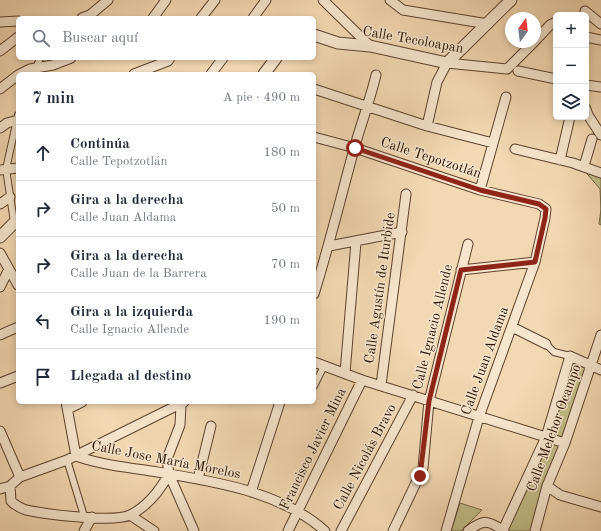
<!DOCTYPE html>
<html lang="es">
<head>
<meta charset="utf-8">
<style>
	:root { --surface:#fff; --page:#f2f2f3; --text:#1f2937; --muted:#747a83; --line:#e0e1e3 }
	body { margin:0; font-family:"Old Standard TT",serif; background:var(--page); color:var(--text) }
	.controls { position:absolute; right:12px; top:12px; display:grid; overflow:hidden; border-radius:6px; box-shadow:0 2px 6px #0003 }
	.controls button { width:36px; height:36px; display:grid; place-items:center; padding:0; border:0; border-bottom:1px solid var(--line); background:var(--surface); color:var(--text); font:20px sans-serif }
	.compass { position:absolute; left:505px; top:12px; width:36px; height:36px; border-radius:50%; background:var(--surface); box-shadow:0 2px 6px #0003; rotate:14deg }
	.stop { position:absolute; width:12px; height:12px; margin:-9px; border:3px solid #8f2418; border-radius:50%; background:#fff }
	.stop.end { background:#8f2418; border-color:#fff; box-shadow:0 1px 4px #0008 }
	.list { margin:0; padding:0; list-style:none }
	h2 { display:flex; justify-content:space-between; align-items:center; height:52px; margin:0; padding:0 16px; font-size:17px }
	h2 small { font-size:13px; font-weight:400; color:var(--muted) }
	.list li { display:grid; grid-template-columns:26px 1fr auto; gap:12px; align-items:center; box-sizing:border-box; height:56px; padding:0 16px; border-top:1px solid var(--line) }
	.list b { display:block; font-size:15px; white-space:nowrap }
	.list p { margin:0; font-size:13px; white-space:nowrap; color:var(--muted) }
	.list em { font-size:13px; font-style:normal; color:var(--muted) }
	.icon { flex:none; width:22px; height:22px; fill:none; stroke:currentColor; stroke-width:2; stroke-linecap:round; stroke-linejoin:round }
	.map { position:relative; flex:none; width:601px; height:531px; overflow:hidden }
	.search { position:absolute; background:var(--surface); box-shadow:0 2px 6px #0003; left:16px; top:16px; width:300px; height:44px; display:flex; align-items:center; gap:10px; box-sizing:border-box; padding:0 14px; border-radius:6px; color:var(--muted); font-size:15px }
	.panel { position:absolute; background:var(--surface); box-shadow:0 2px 6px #0003; left:16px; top:72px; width:300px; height:332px; border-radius:6px }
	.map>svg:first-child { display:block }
</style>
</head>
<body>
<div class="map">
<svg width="601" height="531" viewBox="0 0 601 531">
	<rect width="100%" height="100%" fill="#f3d9b3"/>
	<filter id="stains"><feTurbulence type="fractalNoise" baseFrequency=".005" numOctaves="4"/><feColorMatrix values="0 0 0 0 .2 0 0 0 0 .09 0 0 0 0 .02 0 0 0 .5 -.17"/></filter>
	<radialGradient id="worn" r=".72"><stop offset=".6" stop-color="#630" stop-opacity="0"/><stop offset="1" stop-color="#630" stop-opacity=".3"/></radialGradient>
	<path fill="#c2bd88" stroke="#766644" d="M583,169L601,178V225L599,224L601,209L600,189Z
		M570,356L591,366L535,531H504L526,480Z
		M460,503L482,510L461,531H451Z"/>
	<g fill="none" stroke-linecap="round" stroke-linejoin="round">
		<defs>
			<path id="pedestrian" d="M34,74L40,58
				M14,222L6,169L18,115
				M546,344L554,352L570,356
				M314,386L324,366
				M67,460L84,516"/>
			<path id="minor" d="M323,0L370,46
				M390,0L403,10L488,24
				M585,11L601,24
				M82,18L90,15L108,0
				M153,18L166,0
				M201,18L215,0
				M253,18L266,0
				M0,22L18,21
				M586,37L601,40
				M535,41L550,25L556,22
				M0,51L18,37
				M518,71L556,79
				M20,74L30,69L53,65L71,58
				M134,74L168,61L170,58
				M211,74L223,58
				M586,85L601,87
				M0,89L18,75
				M314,89L427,126L493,143
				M586,109L588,115L601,135
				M427,126L437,82L447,63L507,69L534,42
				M0,128L7,123L18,120
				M314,137L355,148L480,190L539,204L546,209L545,218L535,262L479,417L446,531
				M515,149L573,163L601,173
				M560,160L570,117
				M584,166L592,139
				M0,170L18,168
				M480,190L506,97
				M0,204L10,197
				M329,246L402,232
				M0,253L18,285
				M461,270L535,262
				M0,287L9,269
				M314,294C329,246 341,197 354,149C361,124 370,100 376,75
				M512,327L546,344
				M0,335L18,327
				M314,362L362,380L565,443
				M345,373L356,242
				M0,383L18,376
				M381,385L406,194
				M66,402L76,456
				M181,405L180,425L167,459L169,474L194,531
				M68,409L82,402
				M0,431L20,477
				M76,456C99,464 122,467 145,470C205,480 278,489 325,531
				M198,479L211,426
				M10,486L11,501C15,505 20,508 26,510C45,514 114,523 130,515C147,507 160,490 169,474
				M547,486L560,495L601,507
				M0,489L10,486L20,477L67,460L184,402
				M251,492L280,402
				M130,515L154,531
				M503,530L546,437L570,356L601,370
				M84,531L92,517
				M288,531L362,380
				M341,531L413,395
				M393,531L423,468L429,401L468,244
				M468,531C484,519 488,520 504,531
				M535,531L547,486L565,443L601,335"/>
			<path id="tertiary" d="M314,35L338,43L370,46L447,63L511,0
				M264,74L276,58
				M0,237L18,219"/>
		</defs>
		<use href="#pedestrian" stroke="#5c422d" stroke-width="8"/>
		<use href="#minor" stroke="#5c422d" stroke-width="11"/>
		<use href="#tertiary" stroke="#5c422d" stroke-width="13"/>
		<use href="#pedestrian" stroke="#f7e6ce" stroke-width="6"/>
		<use href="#minor" stroke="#f7e6ce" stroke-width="9"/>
		<use href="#tertiary" stroke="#f7e6ce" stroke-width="11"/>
	</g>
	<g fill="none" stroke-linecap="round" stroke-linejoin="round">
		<path stroke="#8f2418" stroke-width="5" d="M355,148L480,190L539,204L546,209L545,218L535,262L461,270L429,401L420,476"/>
	</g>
	<g text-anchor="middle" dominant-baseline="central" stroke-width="3" stroke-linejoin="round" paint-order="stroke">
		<g font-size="14" fill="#291000" stroke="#f7e6ce">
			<text transform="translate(413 40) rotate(10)">Calle Tecoloapan</text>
			<text transform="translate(431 158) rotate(18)">Calle Tepotzotlán</text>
			<text transform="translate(380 288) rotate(-82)">Calle Agustín de Iturbide</text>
			<text transform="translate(433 327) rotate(-76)">Calle Ignacio Allende</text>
			<text transform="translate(485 361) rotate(-70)">Calle Juan Aldama</text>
			<text transform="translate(554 428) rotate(-70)">Calle Melchor Ocampo</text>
			<text transform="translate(313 449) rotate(-64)">Francisco Javier Mina</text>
			<text transform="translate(365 457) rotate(-62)">Calle Nicolás Bravo</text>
			<text transform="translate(166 460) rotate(11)">Calle Jose María Morelos</text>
		</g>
	</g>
	<rect width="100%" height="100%" filter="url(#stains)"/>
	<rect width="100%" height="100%" fill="url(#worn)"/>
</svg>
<div class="controls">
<button>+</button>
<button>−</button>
<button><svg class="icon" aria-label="layers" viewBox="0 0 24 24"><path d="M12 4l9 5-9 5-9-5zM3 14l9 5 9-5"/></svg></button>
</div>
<svg class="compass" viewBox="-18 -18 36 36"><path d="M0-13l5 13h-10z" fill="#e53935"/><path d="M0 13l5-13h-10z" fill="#747a83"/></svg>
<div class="stop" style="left:355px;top:148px"></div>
<div class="stop end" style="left:420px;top:476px"></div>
<div class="search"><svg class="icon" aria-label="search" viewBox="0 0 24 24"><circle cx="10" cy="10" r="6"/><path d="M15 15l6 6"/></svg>Buscar aquí</div>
<section class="panel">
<h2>7 min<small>A pie · 490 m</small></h2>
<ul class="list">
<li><svg class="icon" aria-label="ahead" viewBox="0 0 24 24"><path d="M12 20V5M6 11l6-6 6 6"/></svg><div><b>Continúa</b><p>Calle Tepotzotlán</p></div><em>180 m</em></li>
<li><svg class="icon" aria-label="right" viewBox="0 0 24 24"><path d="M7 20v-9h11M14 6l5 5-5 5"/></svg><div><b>Gira a la derecha</b><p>Calle Juan Aldama</p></div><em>50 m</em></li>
<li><svg class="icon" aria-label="right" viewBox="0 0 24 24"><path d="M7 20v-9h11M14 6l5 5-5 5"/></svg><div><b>Gira a la derecha</b><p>Calle Juan de la Barrera</p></div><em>70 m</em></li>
<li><svg class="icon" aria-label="left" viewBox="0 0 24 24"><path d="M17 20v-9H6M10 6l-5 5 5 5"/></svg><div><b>Gira a la izquierda</b><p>Calle Ignacio Allende</p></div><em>190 m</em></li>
<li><svg class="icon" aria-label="arrive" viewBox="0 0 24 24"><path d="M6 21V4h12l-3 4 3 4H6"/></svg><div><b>Llegada al destino</b></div></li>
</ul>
</section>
</div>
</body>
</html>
